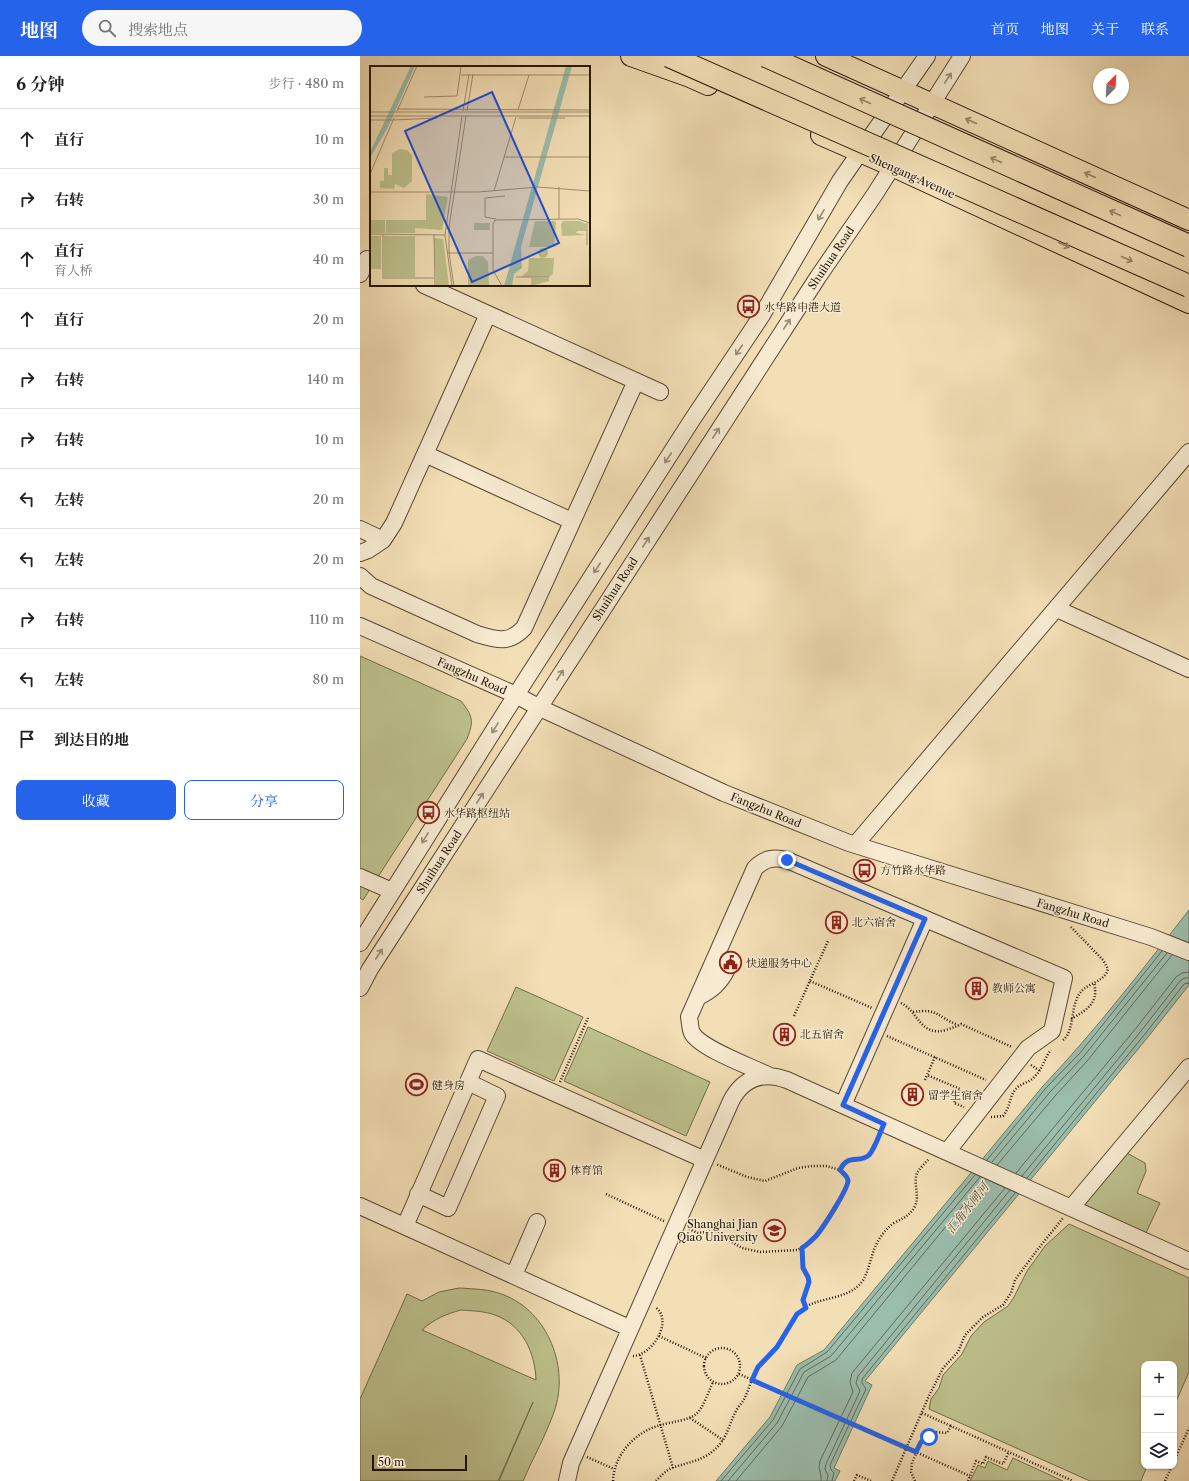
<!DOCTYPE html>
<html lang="zh">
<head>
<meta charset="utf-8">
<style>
	:root { --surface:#fff; --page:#f6f6f6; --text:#202124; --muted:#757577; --line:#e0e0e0; --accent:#2563eb }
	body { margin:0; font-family:"Libre Caslon Text","Noto Serif SC",serif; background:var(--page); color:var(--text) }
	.controls { position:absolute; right:12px; bottom:12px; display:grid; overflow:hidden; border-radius:8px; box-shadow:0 1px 3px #0004 }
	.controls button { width:36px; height:36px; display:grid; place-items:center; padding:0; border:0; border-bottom:1px solid var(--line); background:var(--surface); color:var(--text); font:20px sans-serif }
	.compass { position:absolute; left:733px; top:12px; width:36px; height:36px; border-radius:50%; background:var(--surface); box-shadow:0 1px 3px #0004; rotate:24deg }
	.scale { position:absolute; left:12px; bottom:10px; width:95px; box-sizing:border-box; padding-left:4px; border:2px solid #261608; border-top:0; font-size:11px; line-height:14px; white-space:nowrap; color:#261608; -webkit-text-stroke:3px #f7ead0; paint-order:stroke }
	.stop { position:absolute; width:12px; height:12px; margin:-9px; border:3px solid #2563eb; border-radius:50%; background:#fff }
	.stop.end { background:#2563eb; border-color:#fff; box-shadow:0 1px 4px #0008 }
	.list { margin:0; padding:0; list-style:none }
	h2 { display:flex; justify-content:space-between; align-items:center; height:52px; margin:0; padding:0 16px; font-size:17px }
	h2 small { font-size:13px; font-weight:400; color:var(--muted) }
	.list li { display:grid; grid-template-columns:26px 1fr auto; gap:12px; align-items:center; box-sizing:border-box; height:60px; padding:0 16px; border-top:1px solid var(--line) }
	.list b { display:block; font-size:15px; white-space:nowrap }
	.list p { margin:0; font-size:13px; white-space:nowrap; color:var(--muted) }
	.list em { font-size:13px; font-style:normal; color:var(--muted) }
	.actions { display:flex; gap:8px; padding:12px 16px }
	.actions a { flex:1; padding:9px 0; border:1px solid var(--accent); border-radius:8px; text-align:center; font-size:14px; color:var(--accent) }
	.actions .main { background:var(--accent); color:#fff }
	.icon { flex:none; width:22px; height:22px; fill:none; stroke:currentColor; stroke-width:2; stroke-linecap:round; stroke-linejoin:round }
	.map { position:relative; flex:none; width:829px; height:1425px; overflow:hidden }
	header { display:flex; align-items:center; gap:24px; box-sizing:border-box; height:56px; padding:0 20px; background:var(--accent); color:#fff }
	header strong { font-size:19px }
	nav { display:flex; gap:22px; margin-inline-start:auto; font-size:14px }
	.search { width:280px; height:36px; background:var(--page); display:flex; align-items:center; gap:10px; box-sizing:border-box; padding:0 14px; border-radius:22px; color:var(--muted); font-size:15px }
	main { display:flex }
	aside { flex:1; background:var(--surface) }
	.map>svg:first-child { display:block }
</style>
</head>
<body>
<header>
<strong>地图</strong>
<div class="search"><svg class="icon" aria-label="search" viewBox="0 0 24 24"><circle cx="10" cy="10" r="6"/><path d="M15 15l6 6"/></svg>搜索地点</div>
<nav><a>首页</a><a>地图</a><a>关于</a><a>联系</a></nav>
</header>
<main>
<aside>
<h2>6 分钟<small>步行 · 480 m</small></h2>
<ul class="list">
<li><svg class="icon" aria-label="ahead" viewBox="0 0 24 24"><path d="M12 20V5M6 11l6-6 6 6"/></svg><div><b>直行</b></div><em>10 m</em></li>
<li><svg class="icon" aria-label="right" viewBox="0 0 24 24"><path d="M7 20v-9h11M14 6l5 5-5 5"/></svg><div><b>右转</b></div><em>30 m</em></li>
<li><svg class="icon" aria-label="ahead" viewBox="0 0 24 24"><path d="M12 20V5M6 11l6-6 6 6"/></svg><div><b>直行</b><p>育人桥</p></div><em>40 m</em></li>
<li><svg class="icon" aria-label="ahead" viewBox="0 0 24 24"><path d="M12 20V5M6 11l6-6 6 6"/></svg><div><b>直行</b></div><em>20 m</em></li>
<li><svg class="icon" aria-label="right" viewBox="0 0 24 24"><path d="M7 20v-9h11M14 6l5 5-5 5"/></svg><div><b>右转</b></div><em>140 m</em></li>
<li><svg class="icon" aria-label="right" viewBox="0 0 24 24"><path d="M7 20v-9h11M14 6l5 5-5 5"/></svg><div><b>右转</b></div><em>10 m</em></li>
<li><svg class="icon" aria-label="left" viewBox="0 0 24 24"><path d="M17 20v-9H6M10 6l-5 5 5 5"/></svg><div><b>左转</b></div><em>20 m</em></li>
<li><svg class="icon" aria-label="left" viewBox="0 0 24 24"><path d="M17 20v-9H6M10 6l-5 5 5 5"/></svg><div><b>左转</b></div><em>20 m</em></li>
<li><svg class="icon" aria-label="right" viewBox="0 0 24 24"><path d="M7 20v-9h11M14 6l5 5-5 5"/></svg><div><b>右转</b></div><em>110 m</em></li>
<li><svg class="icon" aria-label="left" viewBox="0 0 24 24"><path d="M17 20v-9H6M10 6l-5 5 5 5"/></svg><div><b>左转</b></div><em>80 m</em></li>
<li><svg class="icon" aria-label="arrive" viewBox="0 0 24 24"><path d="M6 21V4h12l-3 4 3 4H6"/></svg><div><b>到达目的地</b></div></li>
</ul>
<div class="actions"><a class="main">收藏</a><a>分享</a></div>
</aside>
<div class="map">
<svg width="829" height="1425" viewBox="0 0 829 1425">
	<rect width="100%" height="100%" fill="#f3dfb6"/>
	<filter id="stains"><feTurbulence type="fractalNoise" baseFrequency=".005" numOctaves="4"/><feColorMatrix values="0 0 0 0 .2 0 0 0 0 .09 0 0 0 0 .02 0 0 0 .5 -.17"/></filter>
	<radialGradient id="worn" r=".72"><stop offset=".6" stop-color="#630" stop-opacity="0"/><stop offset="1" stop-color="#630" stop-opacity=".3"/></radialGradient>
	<path fill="#bdc18d" stroke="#726c4a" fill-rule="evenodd" d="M0,600L101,645C113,660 114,665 107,683L3,844L0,842Z
		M156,931L223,961L194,1025L127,995Z
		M228,971L350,1026L326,1080L204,1025Z
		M767,1097L785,1107L786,1115L777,1137L800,1147L786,1177L725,1149V1142Z
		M709,1168L829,1222V1316L814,1350V1308H784V1410H787L781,1425H730L569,1353L571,1343L579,1332L583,1319L602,1298L611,1280L624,1266L648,1250L654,1241L667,1215L685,1190Z
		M99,1232C114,1233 130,1233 144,1239C188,1256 210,1312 194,1356C186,1379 173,1402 163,1425H139L173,1346L138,1425H0V1343L47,1238L62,1245L79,1236ZM101,1254C113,1255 124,1255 135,1259C163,1269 175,1297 176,1324L62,1274C74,1263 86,1258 101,1254Z
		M653,1402L703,1425H610L618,1409L625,1412L628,1405L647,1414Z"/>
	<path fill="#9bbdac" stroke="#6c7a6a" d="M829,854V929L788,981L505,1325L512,1329L474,1412L480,1415L475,1425H356L410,1361L437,1309L464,1294L683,1030C736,974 782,914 829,854Z"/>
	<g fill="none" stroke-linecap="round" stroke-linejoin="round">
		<path stroke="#606a5a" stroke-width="1" d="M627,1104L686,1032L720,997L802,895
			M632,1106L690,1036L724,1000L807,897
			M637,1109L695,1040L728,1004L812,899
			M656,1117L777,971L816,921L822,917L829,916
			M662,1120L781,975L820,925L824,922H829
			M667,1122L785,978L824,928L829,927
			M361,1425L413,1364L440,1313L467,1296L615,1119
			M368,1425L417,1367L444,1316L471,1300L620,1121
			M376,1425L422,1370L448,1321L476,1304L625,1123
			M461,1425V1420L459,1411L460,1405L493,1336L490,1326L492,1317L645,1132
			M467,1425L468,1419L465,1413L466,1408L500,1335L496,1327L498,1320L650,1134
			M472,1425L474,1417L471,1414L470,1409L506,1333L502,1327V1323L655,1137"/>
		<defs>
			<path id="minor" d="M0,218L7,203L11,205
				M64,229L300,336
				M65,398L212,465
				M0,473L23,484L34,467L128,258
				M0,497L8,494L23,484
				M0,520L11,530L117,578C137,584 149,588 164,572L276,325
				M697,553L829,613
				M0,570L156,639L178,651L364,737L489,787L791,881L829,896
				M495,789L829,396
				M0,821L32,835
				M0,887L156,639L332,364L402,259L480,125L567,0
				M0,932L10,913L458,221L515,138L602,0
				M338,941C352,934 360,927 367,913
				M410,1020C392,1011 341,993 332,977C330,973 330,966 329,961L395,812C405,802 414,801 427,804L704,922L692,975L668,992L587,1096
				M483,1049L565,863
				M58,1138L88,1152L137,1040L108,1026
				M0,1150L269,1272
				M711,1152L829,1011
				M45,1170L118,1003L345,1104
				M154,1219L177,1166
				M207,1425L211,1407L371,1045C383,1022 403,1015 427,1024L829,1205"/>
			<path id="major" d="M271,0L330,21L348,29
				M466,0L829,164
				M461,79L532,110L829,247"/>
		</defs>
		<use href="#minor" stroke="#594834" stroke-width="18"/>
		<use href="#major" stroke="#261608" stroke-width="22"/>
		<path stroke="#261608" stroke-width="2.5" stroke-dasharray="1 2" stroke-linecap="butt" d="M450,925L512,952
			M541,947C559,956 560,981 586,974C591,972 596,971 601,968L652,991
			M553,956C579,952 577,961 598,969
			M434,960L468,885
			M711,963C727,954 739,947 734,927
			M527,980L626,1024
			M703,984C715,975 710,950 720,937C728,926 744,927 748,913L743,904L711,871
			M575,1001L567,1019L600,1033L594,1047L604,1051
			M671,1009L680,1015
			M565,1024L567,1019
			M200,1026L228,962
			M631,1061L643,1060C650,1052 649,1042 655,1034C660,1027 670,1027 675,1020C683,1013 684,1002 691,994
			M480,1114L485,1106L504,1102L509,1098L519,1079
			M246,1138L304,1165
			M329,1173L338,1177L354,1175L360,1176L365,1182L382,1192L400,1196L438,1194L456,1181L467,1165L486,1133L488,1124L485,1118L480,1114L466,1110H452L438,1112L405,1125L387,1121L356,1108
			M442,1192L443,1212L448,1221L449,1226L443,1244L446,1251
			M299,1280L346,1302
			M344 1310a18 18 0 1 1 36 0a18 18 0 1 1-36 0Z
			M280,1299L313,1412
			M273,1300C293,1299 314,1264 295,1251
			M379,1318L610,1420
			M562,1357L591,1370
			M330,1362L363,1384
			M227,1401L254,1413
			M814,1405L829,1372
			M253,1425C254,1398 276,1375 301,1369C311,1366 330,1364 336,1358C343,1353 349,1334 353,1326
			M296,1425C301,1420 306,1414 312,1412C331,1405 346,1405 360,1388C368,1378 370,1366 376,1355C378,1351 381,1348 383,1345C389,1335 391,1322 398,1312C402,1304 411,1299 416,1292C424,1281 429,1268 437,1258C451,1240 485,1246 501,1227C511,1214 510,1196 520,1182C524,1176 528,1171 534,1167C543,1162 550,1160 555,1150C560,1140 553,1128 557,1117C560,1112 565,1107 569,1103
			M494,1425L497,1419L511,1425
			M532,1425L568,1342L583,1312L598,1296L605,1279L623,1261L643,1249L651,1237L655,1224L678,1193L703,1162
			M555,1425L551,1416L552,1407L561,1386L576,1376L587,1377L591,1370L713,1425
			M608,1425L616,1405L623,1408L626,1401L643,1408L649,1396
			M805,1425L812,1410"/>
		<use href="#minor" stroke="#f7ead0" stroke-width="16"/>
		<use href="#major" stroke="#f3dfb6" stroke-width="20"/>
		<defs>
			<path id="highway-bridge" d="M309,0L829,230
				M406,0L829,190"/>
		</defs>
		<use href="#highway-bridge" stroke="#261608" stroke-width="24" stroke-linecap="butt"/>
		<use href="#highway-bridge" stroke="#f3dfb6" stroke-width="22"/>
	</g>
	<defs><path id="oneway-shaft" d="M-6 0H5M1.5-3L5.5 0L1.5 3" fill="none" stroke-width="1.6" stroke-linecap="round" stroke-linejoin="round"/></defs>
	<g stroke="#998b76">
		<use href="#oneway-shaft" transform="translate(588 22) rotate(-57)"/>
		<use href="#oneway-shaft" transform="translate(461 159) rotate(120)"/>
		<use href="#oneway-shaft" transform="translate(427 268) rotate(-57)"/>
		<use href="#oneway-shaft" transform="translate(379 294) rotate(124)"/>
		<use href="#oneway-shaft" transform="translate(356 377) rotate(-57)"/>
		<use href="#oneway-shaft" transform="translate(308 402) rotate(123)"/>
		<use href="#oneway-shaft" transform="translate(286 486) rotate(-57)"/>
		<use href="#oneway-shaft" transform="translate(237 512) rotate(123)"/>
		<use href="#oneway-shaft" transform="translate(200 619) rotate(-57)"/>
		<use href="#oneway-shaft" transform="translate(135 672) rotate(122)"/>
		<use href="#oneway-shaft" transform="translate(120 742) rotate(-57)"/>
		<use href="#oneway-shaft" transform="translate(65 782) rotate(122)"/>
		<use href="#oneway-shaft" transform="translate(19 898) rotate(-57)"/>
	</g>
	<g stroke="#978568">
		<use href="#oneway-shaft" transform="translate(505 45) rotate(-156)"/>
		<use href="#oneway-shaft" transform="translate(611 65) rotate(-156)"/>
		<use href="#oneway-shaft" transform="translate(636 104) rotate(-156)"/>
		<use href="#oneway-shaft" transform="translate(730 119) rotate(-156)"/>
		<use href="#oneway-shaft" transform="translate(755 157) rotate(-156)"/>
		<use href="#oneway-shaft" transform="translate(704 189) rotate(25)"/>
		<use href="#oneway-shaft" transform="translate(767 203) rotate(24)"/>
	</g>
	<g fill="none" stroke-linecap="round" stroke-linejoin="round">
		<path stroke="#2563eb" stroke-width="5" d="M427,804L565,863L483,1049L524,1068C520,1076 515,1093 509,1099C499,1108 488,1097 480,1114C483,1117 487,1120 488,1124C489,1132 462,1173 456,1180C452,1184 447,1189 442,1192L443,1212L448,1221L449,1226L443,1244L446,1252L437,1258L417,1291L398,1311L392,1324L556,1396L561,1386L569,1381"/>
	</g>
	<defs>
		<symbol id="bus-ring" viewBox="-11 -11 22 22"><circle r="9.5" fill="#f7ead0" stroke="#8f2418" stroke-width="1.5"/><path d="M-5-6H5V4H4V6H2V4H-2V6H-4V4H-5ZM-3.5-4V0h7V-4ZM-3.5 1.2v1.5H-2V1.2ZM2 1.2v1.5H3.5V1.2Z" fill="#8f2418"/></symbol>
		<symbol id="building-ring" viewBox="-11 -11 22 22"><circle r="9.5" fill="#f7ead0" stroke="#8f2418" stroke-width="1.5"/><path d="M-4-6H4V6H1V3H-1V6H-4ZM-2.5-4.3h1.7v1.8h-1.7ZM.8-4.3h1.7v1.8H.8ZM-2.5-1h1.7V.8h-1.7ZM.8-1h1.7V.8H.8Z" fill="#8f2418"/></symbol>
		<symbol id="civic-ring" viewBox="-11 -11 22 22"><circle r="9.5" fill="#f7ead0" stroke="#8f2418" stroke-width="1.5"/><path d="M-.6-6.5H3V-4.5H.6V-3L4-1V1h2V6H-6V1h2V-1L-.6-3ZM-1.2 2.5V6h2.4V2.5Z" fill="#8f2418"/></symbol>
		<symbol id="stadium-ring" viewBox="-11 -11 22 22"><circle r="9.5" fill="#f7ead0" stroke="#8f2418" stroke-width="1.5"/><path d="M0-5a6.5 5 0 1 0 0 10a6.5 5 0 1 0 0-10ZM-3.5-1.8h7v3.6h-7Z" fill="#8f2418"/></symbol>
		<symbol id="university-ring" viewBox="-11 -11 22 22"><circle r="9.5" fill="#f7ead0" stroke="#8f2418" stroke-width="1.5"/><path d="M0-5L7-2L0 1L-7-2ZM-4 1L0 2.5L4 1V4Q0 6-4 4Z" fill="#8f2418"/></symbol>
	</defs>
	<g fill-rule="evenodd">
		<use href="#bus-ring" x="376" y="238" width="25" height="25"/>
		<use href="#bus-ring" x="56" y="744" width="25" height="25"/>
		<use href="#bus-ring" x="492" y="802" width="25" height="25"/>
		<use href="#building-ring" x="464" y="854" width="25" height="25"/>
		<use href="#civic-ring" x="358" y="894" width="25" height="25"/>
		<use href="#building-ring" x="604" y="920" width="25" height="25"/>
		<use href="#building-ring" x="412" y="966" width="25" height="25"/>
		<use href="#stadium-ring" x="44" y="1016" width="25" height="25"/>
		<use href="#building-ring" x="540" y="1026" width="25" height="25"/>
		<use href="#building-ring" x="182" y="1102" width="25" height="25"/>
		<use href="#university-ring" x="402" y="1162" width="25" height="25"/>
	</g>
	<g text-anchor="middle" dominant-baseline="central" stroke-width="3" stroke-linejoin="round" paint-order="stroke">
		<g font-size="11" fill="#261608" stroke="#f7ead0">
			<text transform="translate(552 120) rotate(24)">Shengang Avenue</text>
			<text transform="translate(471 202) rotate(-56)">Shuihua Road</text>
			<text transform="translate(255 533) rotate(-57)">Shuihua Road</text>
			<text transform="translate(112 620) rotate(24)">Fangzhu Road</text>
			<text transform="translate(406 754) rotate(22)">Fangzhu Road</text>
			<text transform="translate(79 806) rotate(-57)">Shuihua Road</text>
			<text transform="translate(713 857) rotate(17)">Fangzhu Road</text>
		</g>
		<g font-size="11" fill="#261608" stroke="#f7ead0" text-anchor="start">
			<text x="404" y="251">水华路申港大道</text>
			<text x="84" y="757">水华路枢纽站</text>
			<text x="520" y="814">方竹路水华路</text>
			<text x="492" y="866">北六宿舍</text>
			<text x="386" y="907">快递服务中心</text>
			<text x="632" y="932">教师公寓</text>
			<text x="440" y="978">北五宿舍</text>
			<text x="72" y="1029">健身房</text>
			<text x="568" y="1039">留学生宿舍</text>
			<text x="210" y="1114">体育馆</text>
			<text x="398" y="1168" text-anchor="end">Shanghai Jian<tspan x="398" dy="13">Qiao University</tspan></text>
		</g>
		<g font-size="12" font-style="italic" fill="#4f5041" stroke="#f7ead0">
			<text transform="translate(607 1152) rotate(-52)">汇角水闸河</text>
		</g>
	</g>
	<g transform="translate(10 10)">
		<rect width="220" height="220" fill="#f3dfb6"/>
		<path d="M30,83L37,84L42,89V115L34,122L25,118L24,123L10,122V115H14V102H18V109H22V87ZM56,128L78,131L72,164L45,162V167H16V154H56ZM0,154H15V167H0ZM165,155H185L186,157L184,181H159ZM193,155H210L216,158V165H207L206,167L216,169L192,170L191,158ZM104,157H120V164H104ZM0,170H11V203H0ZM14,170H45V211H14ZM64,172L73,173L79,219H66ZM168 187a5 5 0 1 1 10 0a5 5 0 1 1-10 0ZM106,190H113L118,196L119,220H98V194ZM159,192H184L183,208L179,211H151L158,205ZM161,212H179V215L161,220Z" fill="#bdc18d"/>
		<path d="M41,0H45L42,7L18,61L0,92V86ZM196,0H202L151,181L152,202L144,208L142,220H134Z" fill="#9bbdac"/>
		<path fill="none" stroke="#a18f70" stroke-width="1" d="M91,9H220M54,31L87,30L91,0M28,43L220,44M148,44L159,9M27,45L47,0M93,45L99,8M97,45L103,8M0,46H220M0,50H220M149,52H195M0,54H23M23,54L67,52M134,91H220M0,108L24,52M189,121V153M124,125L146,51M0,126H108L168,121L220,125M126,153L115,151V132L135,130M0,168L75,169M13,168V212M64,169L65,220M217,179V157M78,187H123M146,211H179M13,212H64M82,220L75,169L92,50M84,220L79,187V161L96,50M132,220L123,204V158L125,154L208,153L220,157"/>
		<path fill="#1d4ed8" fill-opacity="0.15" stroke="#1d4ed8" stroke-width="2" d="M122,26L189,177L102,216L35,65Z"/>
		<rect width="220" height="220" fill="none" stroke="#261608" stroke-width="2"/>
	</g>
	<rect width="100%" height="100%" filter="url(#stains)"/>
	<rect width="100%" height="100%" fill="url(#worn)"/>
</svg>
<div class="controls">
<button>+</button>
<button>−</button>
<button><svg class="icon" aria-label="layers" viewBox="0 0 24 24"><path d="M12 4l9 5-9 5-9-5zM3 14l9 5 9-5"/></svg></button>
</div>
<svg class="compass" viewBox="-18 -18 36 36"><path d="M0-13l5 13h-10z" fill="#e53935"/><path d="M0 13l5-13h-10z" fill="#757577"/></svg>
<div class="scale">50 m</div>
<div class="stop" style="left:569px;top:1381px"></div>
<div class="stop end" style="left:427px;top:804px"></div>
</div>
</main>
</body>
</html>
